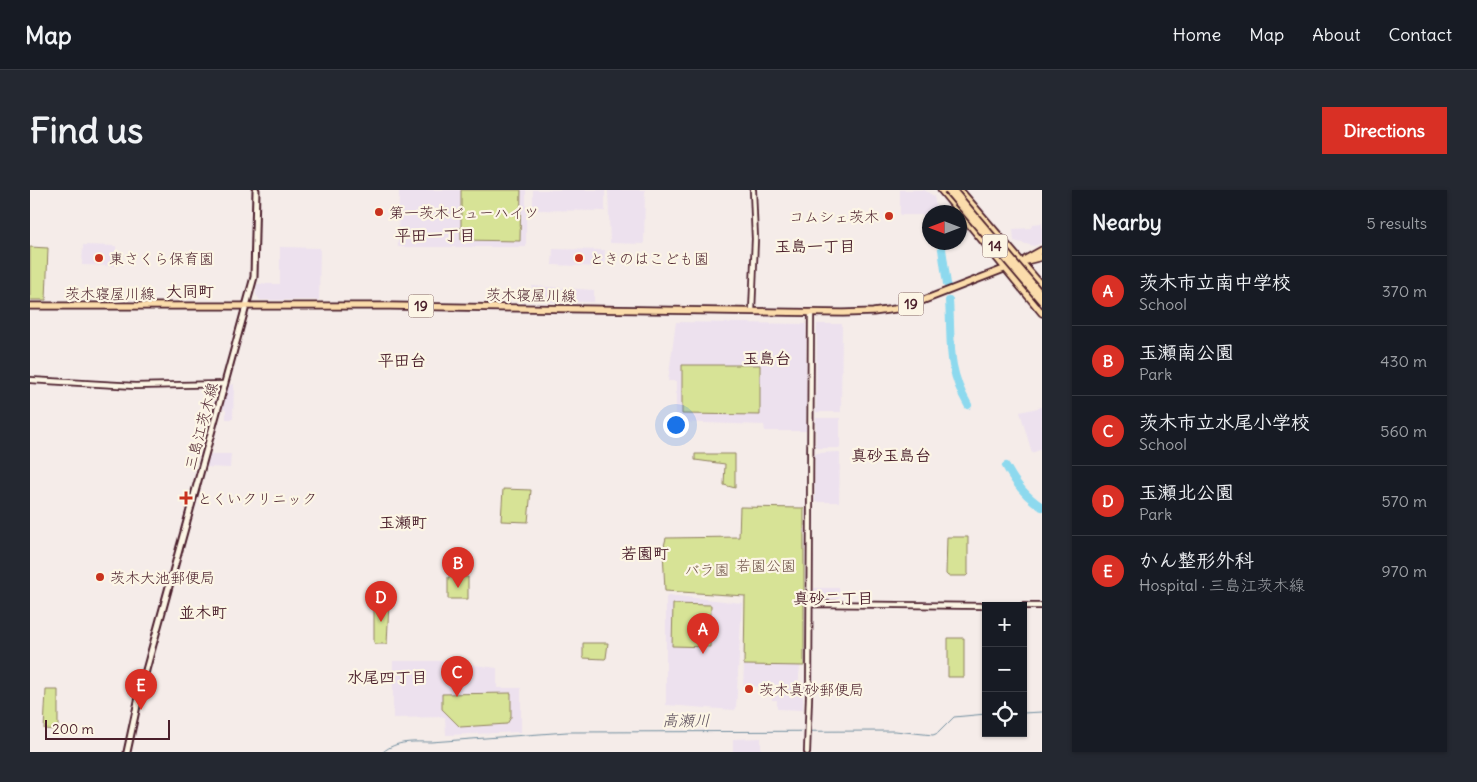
<!DOCTYPE html>
<html lang="en">
<head>
<meta charset="utf-8">
<style>
	:root { --surface:#171b24; --page:#242831; --text:#f1f3f6; --muted:#9ea1a6; --line:#363941; --accent:#d93025 }
	body { margin:0; font-family:Delius,"Klee One",sans-serif; background:var(--page); color:var(--text) }
	.controls { position:absolute; right:15px; bottom:15px; display:grid; overflow:hidden; border-radius:0px; box-shadow:0 1px 4px #0004 }
	.controls button { width:45px; height:45px; display:grid; place-items:center; padding:0; border:0; border-bottom:1px solid var(--line); background:var(--surface); color:var(--text); font:25px sans-serif }
	.compass { position:absolute; left:892px; top:15px; width:45px; height:45px; border-radius:50%; background:var(--surface); box-shadow:0 1px 4px #0004; rotate:270deg }
	.scale { position:absolute; left:15px; bottom:12px; width:125px; box-sizing:border-box; padding-left:5px; border:2px solid #4a1f2b; border-top:0; font-size:14px; line-height:18px; white-space:nowrap; color:#4a1f2b; -webkit-text-stroke:4px #fcf5e5; paint-order:stroke }
	.you { position:absolute; left:645px; top:234px; width:18px; height:18px; margin:-12px; border:4px solid #fff; border-radius:50%; background:#1a73e8; box-shadow:0 0 0 8px #1a73e833 }
	.badge { display:grid; place-items:center; width:32px; height:32px; border-radius:50%; background:var(--accent); color:#fff; font-size:16px; font-weight:700 }
	.pin { position:absolute; translate:-50% -41px; filter:drop-shadow(0 1px 2px #0008) }
	.pin::after { content:''; position:absolute; top:26px; width:18px; height:15px; background:inherit; clip-path:polygon(0 0,100% 0,50% 100%) }
	.list { margin:0; padding:0; list-style:none }
	h2 { display:flex; justify-content:space-between; align-items:center; height:65px; margin:0; padding:0 20px; font-size:21px }
	h2 small { font-size:16px; font-weight:400; color:var(--muted) }
	.list li { display:grid; grid-template-columns:32px 1fr auto; gap:15px; align-items:center; box-sizing:border-box; height:70px; padding:0 20px; border-top:1px solid var(--line) }
	.list b { display:block; font-size:19px; white-space:nowrap }
	.list p { margin:0; font-size:16px; white-space:nowrap; color:var(--muted) }
	.list em { font-size:16px; font-style:normal; color:var(--muted) }
	.icon { flex:none; width:28px; height:28px; fill:none; stroke:currentColor; stroke-width:2; stroke-linecap:round; stroke-linejoin:round }
	.map { position:relative; flex:none; width:1012px; height:562px; overflow:hidden; border-radius:0px }
	header { display:flex; align-items:center; gap:30px; box-sizing:border-box; height:70px; padding:0 25px; background:var(--surface); border-bottom:1px solid var(--line) }
	header strong { font-size:24px }
	nav { display:flex; gap:28px; margin-inline-start:auto; font-size:18px }
	.intro { display:flex; align-items:center; justify-content:space-between; box-sizing:border-box; height:120px; padding:0 30px }
	h1 { margin:0; font-size:35px }
	.button { padding:12px 22px; border-radius:0px; background:var(--accent); color:#fff; font-size:18px; font-weight:700 }
	main { display:flex; gap:30px; padding:0 30px }
	aside { flex:1; background:var(--surface); border-radius:0px; box-shadow:0 1px 4px #0004 }
	.map>svg:first-child { display:block }
</style>
</head>
<body>
<header>
<strong>Map</strong>
<nav><a>Home</a><a>Map</a><a>About</a><a>Contact</a></nav>
</header>
<div class="intro"><h1>Find us</h1><a class="button">Directions</a></div>
<main>
<div class="map">
<svg width="1012" height="562" viewBox="0 0 1012 562">
	<rect width="100%" height="100%" fill="#f5ece9"/>
	<filter id="ink" filterUnits="userSpaceOnUse"><feTurbulence type="fractalNoise" baseFrequency=".02" numOctaves="2"/><feDisplacementMap in="SourceGraphic" scale="10" xChannelSelector="R" yChannelSelector="G"/><feConvolveMatrix kernelMatrix="1 2 1 2 8 2 1 2 1" color-interpolation-filters="sRGB"/></filter>
	<g filter="url(#ink)">
		<path fill="#ede1ee" d="M369,0H496V57H368Z
			M503,0H575V21L503,20Z
			M578,0H615L614,54L580,53Z
			M870,0H894L904,6L907,22H899V25H870Z
			M1012,33V53L1004,56L984,51L983,39L1001,38L1002,34Z
			M53,55L86,56V76L52,75Z
			M250,57L290,58L289,110H230L226,105L227,94H250Z
			M523,59L575,60L574,77L522,75Z
			M502,96L564,100V112L501,111Z
			M646,132L776,134V241H735L734,235L646,232V191H638Z
			M787,134H812L811,222H786Z
			M204,194L203,229H196V220L191,218L197,196Z
			M1012,217V259L1002,263L990,222Z
			M786,228H810V256L809,258H788L786,256Z
			M808,262L810,264L809,312H785V265L787,263Z
			M178,264H201L200,278L175,277Z
			M784,398H809V408L807,412H788L784,409Z
			M638,405L712,413L706,519L704,520L636,515V408Z
			M363,471H415L467,478V498H491V542L416,545L415,527L363,528Z
			M714,475L770,476L768,497H773V520L747,519V510H742V497L713,496Z
			M731,548V562H703V549Z"/>
		<path fill="#d7e396" stroke="#908160" d="M431,0H491L490,51L431,50Z
			M0,57L18,58L16,110H0Z
			M652,175H730V225L652,224Z
			M665,264H705V298L694,295L695,274L665,270Z
			M473,299L501,300L498,332L471,331Z
			M710,317L774,318V476L714,475L715,406L635,401L633,360L636,348L709,347Z
			M917,347H938V384L936,386H918L916,384Z
			M418,387H438V409H418Z
			M345,411L359,412L357,454H345L344,452V412Z
			M643,414L681,415L680,457L642,456Z
			M918,448H934V487H918Z
			M553,453H578L576,468L575,469L553,468Z
			M16,500H28V540L14,539Z
			M481,503V527L477,534L430,537L412,519V504Z"/>
		<g fill="none" stroke-linecap="round" stroke-linejoin="round">
			<path stroke="#728fa0" stroke-width="1" d="M993,523L1012,522
				M353,562C367,550 384,552 401,552L537,542L865,541L903,545L908,543L924,527L956,524"/>
			<path stroke="#8dd9ee" stroke-width="8" d="M911,52L917,94
				M919,111C922,152 916,177 938,215
				M976,276C985,293 996,307 1012,317"/>
			<defs>
				<path id="tertiary" d="M722,121L725,49L723,0
					M0,190L105,196L195,194
					M780,414L956,416
					M993,416H1012
					M777,562L779,507L781,122"/>
				<path id="secondary" d="M97,562L110,502L224,87L226,0"/>
				<path id="primary" d="M911,0L1012,123
					M930,0L1012,96
					M996,69L1012,60
					M0,116H360L813,123L843,122L865,119L889,112L992,72L1012,67"/>
			</defs>
			<use href="#tertiary" stroke="#4a1f2b" stroke-width="8"/>
			<use href="#secondary" stroke="#4a1f2b" stroke-width="9"/>
			<use href="#primary" stroke="#4a1f2b" stroke-width="9"/>
			<use href="#tertiary" stroke="#fcf5e5" stroke-width="4.5"/>
			<use href="#secondary" stroke="#fcf5e5" stroke-width="5"/>
			<use href="#primary" stroke="#fbdcab" stroke-width="5.5"/>
			<defs>
				<path id="primary-bridge" d="M917,0L1012,112
					M923,0L1012,105"/>
			</defs>
			<use href="#primary-bridge" stroke="#4a1f2b" stroke-width="9" stroke-linecap="butt"/>
			<use href="#primary-bridge" stroke="#fbdcab" stroke-width="5.5"/>
		</g>
	</g>
	<g fill="#c8321e" stroke="#fcf5e5" stroke-width="2">
		<circle cx="349" cy="22" r="5"/>
		<circle cx="859" cy="26" r="5"/>
		<circle cx="69" cy="68" r="5"/>
		<circle cx="549" cy="68" r="5"/>
		<path d="M153.5 300.5h5v5h5v5h-5v5h-5v-5h-5v-5h5z"/>
		<circle cx="70" cy="387" r="5"/>
		<circle cx="719" cy="499" r="5"/>
	</g>
	<g text-anchor="middle" dominant-baseline="central" stroke-width="4.5" stroke-linejoin="round" paint-order="stroke">
		<g fill="#fcf5e5" stroke="#7f5f63" stroke-width="1">
			<rect x="952.5" y="44.5" width="25" height="23" rx="4"/>
			<rect x="868.5" y="102.5" width="25" height="23" rx="4"/>
			<rect x="378.5" y="104.5" width="25" height="23" rx="4"/>
		</g>
		<g font-size="14" font-weight="bold" fill="#4a1f2b">
			<text x="965" y="56">14</text>
			<text x="881" y="114">19</text>
			<text x="391" y="116">19</text>
		</g>
		<g font-size="15" fill="#4a1f2b" stroke="#fcf5e5" text-anchor="start">
			<text x="359" y="22">第一茨木ビューハイツ</text>
			<text x="849" y="26" text-anchor="end">コムシェ茨木</text>
			<text x="79" y="68">東さくら保育園</text>
			<text x="559" y="68">ときのはこども園</text>
			<text x="167" y="308">とくいクリニック</text>
			<text x="80" y="387">茨木大池郵便局</text>
			<text x="729" y="499">茨木真砂郵便局</text>
		</g>
		<g font-size="15" fill="#4a1f2b" stroke="#fcf5e5">
			<text x="80" y="103">茨木寝屋川線</text>
			<text transform="translate(501 105) rotate(1)">茨木寝屋川線</text>
			<text transform="translate(171 236) rotate(-75)">三島江茨木線</text>
		</g>
		<g font-size="15" fill="#6d5046" stroke="#fcf5e5">
			<text x="736" y="375">若園公園</text>
			<text x="677" y="379">バラ園</text>
		</g>
		<g font-size="16" font-weight="bold" fill="#4a1f2b" stroke="#fcf5e5">
			<text x="405" y="45">平田一丁目</text>
			<text x="785" y="56">玉島一丁目</text>
			<text x="160" y="101">大同町</text>
			<text x="737" y="168">玉島台</text>
			<text x="372" y="170">平田台</text>
			<text x="861" y="265">真砂玉島台</text>
			<text x="373" y="332">玉瀬町</text>
			<text x="615" y="363">若園町</text>
			<text x="803" y="408">真砂二丁目</text>
			<text x="173" y="422">並木町</text>
			<text x="357" y="487">水尾四丁目</text>
		</g>
		<g font-size="16" font-style="italic" fill="#5b4e5c" stroke="#fcf5e5">
			<text x="656" y="530">高瀬川</text>
		</g>
	</g>
</svg>
<div class="controls">
<button>+</button>
<button>−</button>
<button><svg class="icon" aria-label="locate" viewBox="0 0 24 24"><circle cx="12" cy="12" r="6"/><path d="M12 2v4M12 18v4M2 12h4M18 12h4"/></svg></button>
</div>
<svg class="compass" viewBox="-18 -18 36 36"><path d="M0-13l5 13h-10z" fill="#e53935"/><path d="M0 13l5-13h-10z" fill="#9ea1a6"/></svg>
<div class="scale">200 m</div>
<div class="you"></div>
<div class="pin badge" style="left:673px;top:464px">A</div>
<div class="pin badge" style="left:428px;top:398px">B</div>
<div class="pin badge" style="left:427px;top:507px">C</div>
<div class="pin badge" style="left:351px;top:432px">D</div>
<div class="pin badge" style="left:111px;top:520px">E</div>
</div>
<aside>
<h2>Nearby<small>5 results</small></h2>
<ul class="list">
<li><span class="badge">A</span><div><b>茨木市立南中学校</b><p>School</p></div><em>370 m</em></li>
<li><span class="badge">B</span><div><b>玉瀬南公園</b><p>Park</p></div><em>430 m</em></li>
<li><span class="badge">C</span><div><b>茨木市立水尾小学校</b><p>School</p></div><em>560 m</em></li>
<li><span class="badge">D</span><div><b>玉瀬北公園</b><p>Park</p></div><em>570 m</em></li>
<li><span class="badge">E</span><div><b>かん整形外科</b><p>Hospital · 三島江茨木線</p></div><em>970 m</em></li>
</ul>
</aside>
</main>
</body>
</html>
